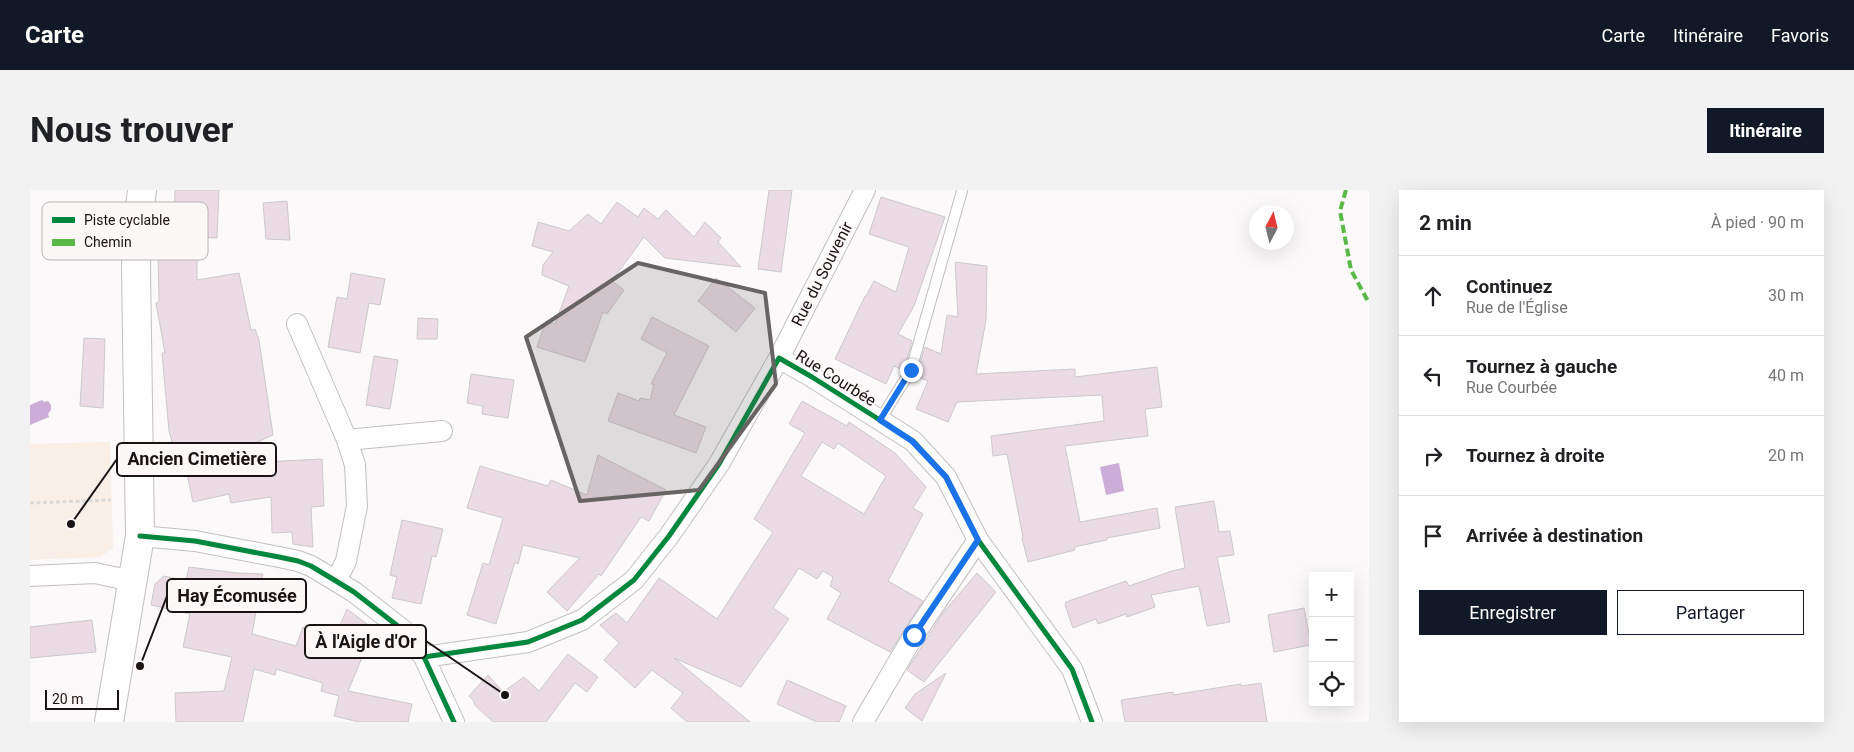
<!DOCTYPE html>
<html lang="fr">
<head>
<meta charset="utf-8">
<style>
	:root { --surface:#fff; --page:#f2f2f2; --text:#202124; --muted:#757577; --line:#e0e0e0; --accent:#111827 }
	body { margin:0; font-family:Roboto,sans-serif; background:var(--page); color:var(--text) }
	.controls { position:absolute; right:15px; bottom:15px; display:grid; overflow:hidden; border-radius:0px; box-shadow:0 5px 20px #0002 }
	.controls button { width:45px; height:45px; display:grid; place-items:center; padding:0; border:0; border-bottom:1px solid var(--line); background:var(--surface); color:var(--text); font:25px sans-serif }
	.compass { position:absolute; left:1219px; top:15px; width:45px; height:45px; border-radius:50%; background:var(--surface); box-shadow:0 5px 20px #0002; rotate:7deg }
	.scale { position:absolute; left:15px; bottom:12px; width:74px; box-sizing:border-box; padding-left:5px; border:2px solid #1a1314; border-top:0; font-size:14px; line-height:18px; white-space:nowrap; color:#1a1314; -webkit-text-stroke:4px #fcf8f8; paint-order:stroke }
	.stop { position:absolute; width:15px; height:15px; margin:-11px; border:4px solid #1a73e8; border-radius:50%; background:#fff }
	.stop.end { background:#1a73e8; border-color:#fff; box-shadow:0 1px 5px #0008 }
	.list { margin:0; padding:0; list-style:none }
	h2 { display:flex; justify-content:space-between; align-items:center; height:65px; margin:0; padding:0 20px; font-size:21px }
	h2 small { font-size:16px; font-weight:400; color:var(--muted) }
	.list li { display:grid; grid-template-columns:32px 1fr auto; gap:15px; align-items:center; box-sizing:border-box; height:80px; padding:0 20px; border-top:1px solid var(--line) }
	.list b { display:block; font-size:19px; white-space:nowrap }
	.list p { margin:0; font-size:16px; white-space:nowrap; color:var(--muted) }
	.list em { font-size:16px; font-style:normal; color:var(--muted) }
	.actions { display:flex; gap:10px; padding:15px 20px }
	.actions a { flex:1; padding:11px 0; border:1px solid var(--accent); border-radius:0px; text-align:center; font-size:18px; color:var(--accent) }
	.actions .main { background:var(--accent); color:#fff }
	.icon { flex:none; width:28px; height:28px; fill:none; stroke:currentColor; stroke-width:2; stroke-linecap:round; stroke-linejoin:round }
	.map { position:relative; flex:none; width:1339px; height:532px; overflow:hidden; border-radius:0px }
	header { display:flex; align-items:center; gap:30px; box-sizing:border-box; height:70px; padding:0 25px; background:var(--accent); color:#fff }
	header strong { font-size:24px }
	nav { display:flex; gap:28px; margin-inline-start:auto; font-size:18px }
	.intro { display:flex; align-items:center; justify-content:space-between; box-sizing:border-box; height:120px; padding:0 30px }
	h1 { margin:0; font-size:35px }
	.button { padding:12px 22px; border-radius:0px; background:var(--accent); color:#fff; font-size:18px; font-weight:700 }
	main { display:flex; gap:30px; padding:0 30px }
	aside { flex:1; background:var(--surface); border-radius:0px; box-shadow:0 5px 20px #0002 }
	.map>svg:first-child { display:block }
</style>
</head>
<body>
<header>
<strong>Carte</strong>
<nav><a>Carte</a><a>Itinéraire</a><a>Favoris</a></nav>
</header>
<div class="intro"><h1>Nous trouver</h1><a class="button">Itinéraire</a></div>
<main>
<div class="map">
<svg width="1339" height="532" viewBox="0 0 1339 532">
	<rect width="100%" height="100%" fill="#fbf9f9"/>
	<path fill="#faefe6" d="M80,252L83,358L70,367L0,370V254Z"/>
	<path fill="#cbadd7" d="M12,210L14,212L18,211L21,215V220L18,224L19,227L0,235V215Z
		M1089,273L1094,301L1076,305L1070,277Z"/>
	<path fill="#eadbe4" stroke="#cdc9cb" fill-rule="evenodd" d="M145,0H189L187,48L167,47V90L209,83L221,140L225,139L229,150L243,245L177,275L292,269L294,316L281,317L283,357L263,354L262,342L242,343L241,307L201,313L199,304L163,312L156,279L150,280L139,241L132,163H135L126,113L129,112L128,60L135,59V39L144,38Z
		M739,0H762L751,82L728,79Z
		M851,7L915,27L884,116L868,144L882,151L875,177L873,180L864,176L856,194L805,169L835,106H836L844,91L866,102L879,57L839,44Z
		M257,11L260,50L236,49L233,13Z
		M587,12L608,27L614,18L628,29L636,20L664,47L675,32L691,48L688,52L711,77L635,68L614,47L582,91L594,100L577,124L573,122L555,172L507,157L516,131L525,134L539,96L512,85L513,75L523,62L502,56L508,32L539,41L558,24L571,34Z
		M925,72L957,76L956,130L946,184L1045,179V187L1127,177L1132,217L1115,219L1118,246L1035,256L1050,332L1127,318L1130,338L1077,348V350L1044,357L1045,360L998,372L992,348L993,347L977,264L963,266L961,246L1074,231L1072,205L927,212L918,232L886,219L898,191L886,186L895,157L911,164L917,125L928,127Z
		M321,83L355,89L350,115L339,113L330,163L298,157L307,107L317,109Z
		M686,88L725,118L706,142L668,111Z
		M622,127L679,156L644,225L676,237L666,263L578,231L588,203L609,211L610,208L620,210L624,194H621L637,163L611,149Z
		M388,128L408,129L407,149H387Z
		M54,148L75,149L73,218L50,216Z
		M344,166L368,170L360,219L336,215Z
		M441,184L484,190L478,228L452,224L453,216L437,213Z
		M772,211L817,236L819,232L865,263L896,297L883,318L893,324L858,391L893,411L860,462L797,429L811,403L800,396L803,387L793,381L787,389L769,378L743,418L759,429L711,497L644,468L720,532H657L641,518L653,503L622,480L605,498L574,470L589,453L570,435L586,423L597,433L629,388L687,429L743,342L724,329L775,243L759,234ZM792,252L804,259L808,253L856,286L834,324L771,286Z
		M568,265L636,300L619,331L611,327L571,386L569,384L537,421L517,402L550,368L493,355L488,374L485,372L466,434L437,425L453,373L459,375L473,328L437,318L450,276L518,296L521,290L557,305Z
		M1184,311L1189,342L1200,341L1204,365L1187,367L1200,432L1177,436L1169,396L1121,405L1125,417L1097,427L1096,424L1068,434L1066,429L1043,438L1035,415L1036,412L1096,391L1099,396L1142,381L1155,378L1145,317Z
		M372,330L413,339L406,367L402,366L391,414L362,408L367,387L360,385Z
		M159,377L207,383L233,384L222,444L248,451L266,456L273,437L304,450L317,419L344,439L318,501L382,514L378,532H329L304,526L309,506L291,501L293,493L246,479L245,485L224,479L213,532H146L145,503L194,501L202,467L153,457L160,424L121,415L125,394L134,386L156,391Z
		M947,383L966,402L894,492L877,480L913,423Z
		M1274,418L1281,455L1244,462L1238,425Z
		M62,430L66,462L0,468V437Z
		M538,464L568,487L557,502L545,493L516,532H463L445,515L443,510L439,506L458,485L473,502L494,487L509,501Z
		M916,483L892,531L875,518L885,504Z
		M757,490L816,516L809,532H787L747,514Z
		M1231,493L1237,532H1095L1091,510L1143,502V505L1211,494V496Z"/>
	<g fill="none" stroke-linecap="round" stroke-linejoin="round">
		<defs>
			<path id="lane" d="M850,230L881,180L932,1"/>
			<path id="street" d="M267,134L317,250L325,275L327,316L316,371L306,391
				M749,168L835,0
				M317,250L412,241
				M110,346L165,351L249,367L268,371L281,376L306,391L324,402L373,440L394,467L424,532
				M0,386L65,383L102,391
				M394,467L498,452L552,430L604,390L639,346L689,274L749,168L782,187L883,251L916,287L948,350L1042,479L1062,532
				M833,532L884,445L948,350"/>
			<path id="secondary" d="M79,532L110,346L106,79L107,44L112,0"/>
		</defs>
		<use href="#lane" stroke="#c3bfbf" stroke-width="12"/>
		<use href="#street" stroke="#c3bfbf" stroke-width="22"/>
		<use href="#secondary" stroke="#c3bfbf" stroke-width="30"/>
		<path stroke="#dbdada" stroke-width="3" stroke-dasharray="4 2.5" stroke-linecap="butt" d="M0,313L81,310"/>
		<use href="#lane" stroke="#fefefe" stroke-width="10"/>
		<use href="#street" stroke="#fefefe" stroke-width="20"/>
		<use href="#secondary" stroke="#fefefe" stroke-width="28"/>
		<path stroke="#58b947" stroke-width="4" stroke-dasharray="8 4" stroke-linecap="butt" d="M1316,0L1310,21L1321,80L1339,113"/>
		<defs>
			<path id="cycleway" d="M110,346L165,351L249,367L268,371L281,376L306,391L324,402L373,440L394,467L424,532
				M394,467L498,452L552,430L604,390L639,346L689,274L749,168L782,187L883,251L916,287L948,350L1042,479L1062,532"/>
		</defs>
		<use href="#cycleway" stroke="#fcf8f8" stroke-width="8"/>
		<use href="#cycleway" stroke="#00873e" stroke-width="5"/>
	</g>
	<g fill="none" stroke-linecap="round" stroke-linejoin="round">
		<path stroke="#1a73e8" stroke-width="6" d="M881,180L850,230L882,251L916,287L948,350L884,445"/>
	</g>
	<path fill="#696464" fill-opacity="0.2" stroke="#696464" stroke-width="4" stroke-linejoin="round" d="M608,73L735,103L746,194L669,300L550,311L496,147Z"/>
	<g text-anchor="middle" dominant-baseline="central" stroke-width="4" stroke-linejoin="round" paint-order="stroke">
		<g font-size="16" fill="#1a1314" stroke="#fcf8f8">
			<text transform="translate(792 84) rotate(-63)">Rue du Souvenir</text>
			<text transform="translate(806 188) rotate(32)">Rue Courbée</text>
		</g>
	</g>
	<rect x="12" y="12" width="166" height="58" rx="8" fill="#fcf8f8" stroke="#b8b3b4" stroke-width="1"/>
	<rect x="22" y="27" width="23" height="6" fill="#00873e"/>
	<rect x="22" y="49" width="23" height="7" fill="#58b947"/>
	<g font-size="14" fill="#1a1314">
		<text x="54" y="35">Piste cyclable</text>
		<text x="54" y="57">Chemin</text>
	</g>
	<path fill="none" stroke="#1a1314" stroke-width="2" d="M41 334L87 269M110 476L137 406M475 505L396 451"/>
	<g fill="#1a1314" stroke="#fcf8f8" stroke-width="2">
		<circle cx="41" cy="334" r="5"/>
		<circle cx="110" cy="476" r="5"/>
		<circle cx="475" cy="505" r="5"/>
	</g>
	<g fill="#fcf8f8" stroke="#1a1314" stroke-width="2">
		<rect x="87" y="253" width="159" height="33" rx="5"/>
		<rect x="137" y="389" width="139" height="33" rx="5"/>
		<rect x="275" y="435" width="121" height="33" rx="5"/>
	</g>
	<g font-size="18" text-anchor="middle" font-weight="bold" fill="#1a1314">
		<text x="167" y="275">Ancien Cimetière</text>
		<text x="207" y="412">Hay Écomusée</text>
		<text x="336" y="458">À l'Aigle d'Or</text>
	</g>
</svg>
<div class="controls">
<button>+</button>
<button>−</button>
<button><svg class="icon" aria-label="locate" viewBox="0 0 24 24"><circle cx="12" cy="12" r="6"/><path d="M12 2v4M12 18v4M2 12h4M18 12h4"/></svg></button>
</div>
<svg class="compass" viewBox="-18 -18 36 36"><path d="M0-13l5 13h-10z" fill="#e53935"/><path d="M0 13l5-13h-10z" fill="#757577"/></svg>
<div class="scale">20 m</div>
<div class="stop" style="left:884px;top:445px"></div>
<div class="stop end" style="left:881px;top:180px"></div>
</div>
<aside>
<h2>2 min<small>À pied · 90 m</small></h2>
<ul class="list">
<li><svg class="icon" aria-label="ahead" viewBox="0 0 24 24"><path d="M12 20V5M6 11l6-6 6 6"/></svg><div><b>Continuez</b><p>Rue de l'Église</p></div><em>30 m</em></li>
<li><svg class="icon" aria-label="left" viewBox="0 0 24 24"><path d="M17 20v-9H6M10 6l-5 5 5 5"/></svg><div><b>Tournez à gauche</b><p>Rue Courbée</p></div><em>40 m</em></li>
<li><svg class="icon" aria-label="right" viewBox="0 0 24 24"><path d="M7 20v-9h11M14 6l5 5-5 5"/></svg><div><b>Tournez à droite</b></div><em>20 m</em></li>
<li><svg class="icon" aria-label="arrive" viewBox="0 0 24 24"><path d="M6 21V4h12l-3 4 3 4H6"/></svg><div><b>Arrivée à destination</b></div></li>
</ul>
<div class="actions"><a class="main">Enregistrer</a><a>Partager</a></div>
</aside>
</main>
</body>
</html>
